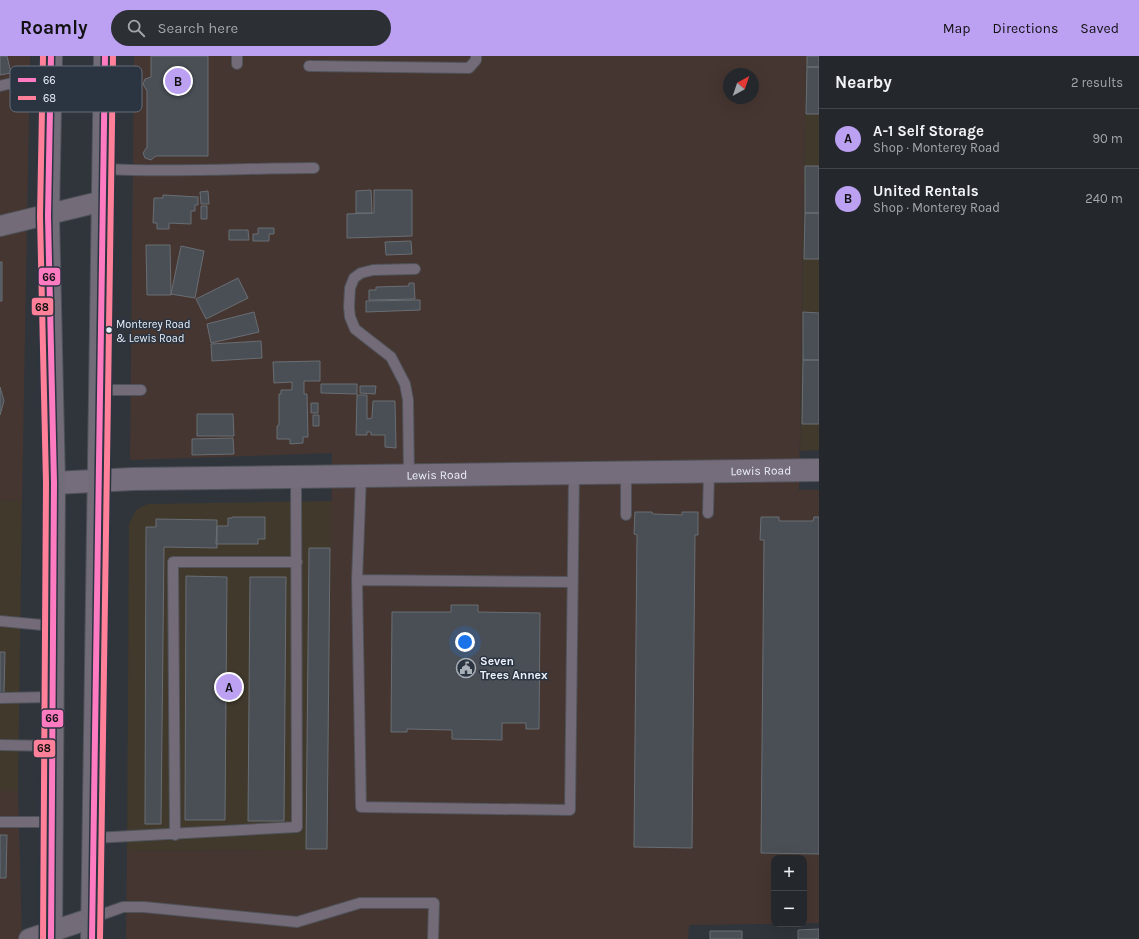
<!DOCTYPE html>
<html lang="en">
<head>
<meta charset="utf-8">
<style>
	:root { --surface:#24282d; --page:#2c3035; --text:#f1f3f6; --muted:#a3a6aa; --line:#414449; --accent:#bca0f2 }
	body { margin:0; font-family:Karla,sans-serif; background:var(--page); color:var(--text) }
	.controls { position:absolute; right:12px; bottom:12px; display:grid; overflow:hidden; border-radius:8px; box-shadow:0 4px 16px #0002 }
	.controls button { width:36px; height:36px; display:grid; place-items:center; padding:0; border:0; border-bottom:1px solid var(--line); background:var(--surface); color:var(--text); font:20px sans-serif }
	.compass { position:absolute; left:723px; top:12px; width:36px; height:36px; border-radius:50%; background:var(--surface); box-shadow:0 4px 16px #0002; rotate:40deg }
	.you { position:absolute; left:465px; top:586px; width:14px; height:14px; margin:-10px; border:3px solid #fff; border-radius:50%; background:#1a73e8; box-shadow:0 0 0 6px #1a73e833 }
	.badge { display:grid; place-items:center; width:26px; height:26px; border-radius:50%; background:var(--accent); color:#111; font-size:13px; font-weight:700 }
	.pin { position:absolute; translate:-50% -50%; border:2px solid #fff; box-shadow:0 1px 4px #0006 }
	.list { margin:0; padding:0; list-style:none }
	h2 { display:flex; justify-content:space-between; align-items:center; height:52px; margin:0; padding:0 16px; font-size:17px }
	h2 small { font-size:13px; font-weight:400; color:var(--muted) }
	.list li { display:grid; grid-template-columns:26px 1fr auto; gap:12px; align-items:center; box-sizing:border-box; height:60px; padding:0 16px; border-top:1px solid var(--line) }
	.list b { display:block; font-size:15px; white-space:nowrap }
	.list p { margin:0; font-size:13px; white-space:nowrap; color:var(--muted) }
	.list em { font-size:13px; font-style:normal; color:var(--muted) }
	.icon { flex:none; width:22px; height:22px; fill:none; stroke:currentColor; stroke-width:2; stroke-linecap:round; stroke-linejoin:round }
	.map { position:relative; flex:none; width:819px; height:883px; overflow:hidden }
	header { display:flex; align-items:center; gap:24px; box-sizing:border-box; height:56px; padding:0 20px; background:var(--accent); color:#111 }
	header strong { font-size:19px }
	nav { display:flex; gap:22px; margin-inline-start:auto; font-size:14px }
	.search { width:280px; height:36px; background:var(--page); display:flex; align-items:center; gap:10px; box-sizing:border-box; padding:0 14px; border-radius:22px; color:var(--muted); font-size:15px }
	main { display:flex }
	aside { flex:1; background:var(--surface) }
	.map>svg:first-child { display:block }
</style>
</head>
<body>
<header>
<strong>Roamly</strong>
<div class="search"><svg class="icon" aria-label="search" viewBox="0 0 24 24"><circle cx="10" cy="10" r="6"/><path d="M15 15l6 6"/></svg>Search here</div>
<nav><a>Map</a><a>Directions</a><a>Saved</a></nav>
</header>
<main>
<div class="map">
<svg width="819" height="883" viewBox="0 0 819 883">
	<rect width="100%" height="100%" fill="#30353c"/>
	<path fill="#40392c" d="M806,0H819V394L800,395Z
		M0,444L22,445L18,735H0Z
		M332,445L328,794L127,795L129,468L136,454L147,448Z"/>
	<path fill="#463631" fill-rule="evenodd" d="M0,0H30L22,445L0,444Z
		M134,0H806L799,434H819V867H804V802H774V868L689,869L688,883H126L127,795L328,794L332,397L130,404ZM729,18H753V42H729Z
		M0,735H18L22,883H0Z"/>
	<path fill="#4a4f55" stroke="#696e74" d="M0,0H7L11,17L0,19Z
		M151,0H208V100H156L151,104L145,102L143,97L147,91V35L143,28L145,23L151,21Z
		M807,0H819V11H807Z
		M807,11H819V58H806Z
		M805,110H819V157H805Z
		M371,134L372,157H356V135Z
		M374,134H412V180L347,182V158L374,157Z
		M208,135L209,148H201L200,136Z
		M163,139L198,141V149H195V155H191V168L169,167V173H157V167H153L154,142H163Z
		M201,150H207V163H201Z
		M805,157H819V203H804Z
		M258,172H274V178H269V185H253V178H258Z
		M229,174H248L249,184H229Z
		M411,185L412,198L386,199L385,186Z
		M146,189H170L171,239H147Z
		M181,190L204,195L195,242L171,238Z
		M0,206H2V245H0Z
		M238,222L248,242L206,263L196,243Z
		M409,227H414L415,243L369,244V234H376V231L409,230Z
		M420,244V254L366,256V245Z
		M254,256L259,276L211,287L207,268Z
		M803,256L819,257V304H803Z
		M261,285L262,302L212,305L211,288Z
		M803,304H819V368H802Z
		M320,305V325H304V338H307L308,381H303V387L290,388V383H277V370L279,369V338H281V334H292V326L274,327L273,306Z
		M321,328H357V338L321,337Z
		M360,330H376L375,338L360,337Z
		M0,331L4,345L0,359Z
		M357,339H367V363L372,362L373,345H395L396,392L385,391V379H371V376H367V379H356Z
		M311,347H318V357H311Z
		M197,358H233L234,380H197Z
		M313,359H319V370H313Z
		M233,382L234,398L192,399V383Z
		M635,456H652L653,458L682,459V456H698V479H695L692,792L634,791L637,479L634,478Z
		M232,461H265V483H258V488H216L217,470H228V462H232Z
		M761,461H779V465H813L814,461H819V798L761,797L764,484H760Z
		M156,463L217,464V492L164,491L161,768H145L146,471H156Z
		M309,492H330L327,793H306Z
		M186,520L227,521L225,764H185Z
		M250,521H286L284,765H248Z
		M451,549H478V556L540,557L539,673H526V667H502V684L452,683V674L407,673V676H391L392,556H451Z
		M0,596H5L4,637H0Z
		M0,779H7L6,822H0Z
		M819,873V883H798V874Z
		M710,875H742V883H710Z"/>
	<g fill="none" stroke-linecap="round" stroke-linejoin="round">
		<defs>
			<path id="lane" d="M237,0V8
				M309,10L469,12L476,4V0
				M0,30L51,18
				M104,113C174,117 244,112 314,112
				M101,334H141
				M361,420L357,524L361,751L570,754L574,418
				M409,420L408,344L405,328L391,301L355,273L350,261L349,251L350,232L354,222L361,217L373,214L415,213
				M708,457L709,416
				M626,459V416
				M357,524L573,526
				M0,565L53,570
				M0,642L52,641
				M0,689L52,690
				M0,766H52
				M175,779L173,506H297
				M94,782L297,771L296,421
				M92,862L123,851H144L297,866L360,847H434L433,883"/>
			<path id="street" d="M0,170L103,145
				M29,883L92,862"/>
			<g id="secondary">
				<path id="s1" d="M54,427L133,423L819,414"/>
			</g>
			<path id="primary" d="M51,0L48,160L54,427L51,883
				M92,883L105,0"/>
		</defs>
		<use href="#lane" stroke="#4f5359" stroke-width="12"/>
		<use href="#street" stroke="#4f5359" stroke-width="22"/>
		<use href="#secondary" stroke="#4f5359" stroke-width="24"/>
		<use href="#primary" stroke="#4f5359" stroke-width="24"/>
		<use href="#lane" stroke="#736b78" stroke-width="10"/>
		<use href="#street" stroke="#736b78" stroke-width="20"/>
		<use href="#secondary" stroke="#766d7c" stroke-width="22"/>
		<use href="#primary" stroke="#726c79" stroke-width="22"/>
		<defs>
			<path id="bus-1" d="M51,0L48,160L54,427L51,883
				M92,883L105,0"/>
			<path id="bus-2" d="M43,0L40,160L46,427L43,883
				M100,883L113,0"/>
		</defs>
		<use href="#bus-1" stroke="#2b3441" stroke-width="9"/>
		<use href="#bus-2" stroke="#2b3441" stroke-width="9"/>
		<use href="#bus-1" stroke="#fe7ac1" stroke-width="6"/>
		<use href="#bus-2" stroke="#ff8098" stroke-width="6"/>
	</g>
	<defs>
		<symbol id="civic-ring" viewBox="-11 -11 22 22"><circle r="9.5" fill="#2b3441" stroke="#a9afb7" stroke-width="1.5"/><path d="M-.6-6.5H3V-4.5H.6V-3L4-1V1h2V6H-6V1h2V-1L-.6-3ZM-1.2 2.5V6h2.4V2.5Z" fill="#a9afb7"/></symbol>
	</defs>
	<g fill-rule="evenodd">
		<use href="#civic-ring" x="455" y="601" width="22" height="22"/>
	</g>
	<circle fill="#eaf0f9" stroke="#2b3441" stroke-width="1.5" cx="109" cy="274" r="3.5"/>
	<g text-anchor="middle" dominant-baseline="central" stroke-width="3" stroke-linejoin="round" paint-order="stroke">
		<g font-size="11" fill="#eaf0f9" stroke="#2b3441" text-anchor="start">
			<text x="116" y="268">Monterey Road<tspan x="116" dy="14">&amp; Lewis Road</tspan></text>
		</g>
		<g font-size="12" fill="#eaf0f9" stroke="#2b3441">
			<text stroke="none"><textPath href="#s1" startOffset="707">Lewis Road</textPath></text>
			<text stroke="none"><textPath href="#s1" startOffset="383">Lewis Road</textPath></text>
		</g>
		<g font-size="12" font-weight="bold" fill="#eaf0f9" stroke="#2b3441" text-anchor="start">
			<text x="480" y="605">Seven<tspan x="480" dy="14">Trees Annex</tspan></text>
		</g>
	</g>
	<rect x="10" y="10" width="132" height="46" rx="6" fill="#2b3441" stroke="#646c78" stroke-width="1"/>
	<rect x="18" y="22" width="18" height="4" fill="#fe7ac1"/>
	<rect x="18" y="40" width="18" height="4" fill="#ff8098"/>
	<g font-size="11" fill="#eaf0f9">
		<text x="43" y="28">66</text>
		<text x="43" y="46">68</text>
	</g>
	<g stroke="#2b3441" stroke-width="1.5">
		<rect x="38" y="211" width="23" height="19" rx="4" fill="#fe7ac1"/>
		<rect x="31" y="241" width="23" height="19" rx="4" fill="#ff8098"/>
		<rect x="41" y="653" width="23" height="19" rx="4" fill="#fe7ac1"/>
		<rect x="33" y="683" width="23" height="19" rx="4" fill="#ff8098"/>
	</g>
	<g font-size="11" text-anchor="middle" font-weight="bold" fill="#111">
		<text x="49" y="225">66</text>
		<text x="42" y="255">68</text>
		<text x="52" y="666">66</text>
		<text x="44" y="696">68</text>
	</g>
</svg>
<div class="controls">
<button>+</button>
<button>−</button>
</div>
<svg class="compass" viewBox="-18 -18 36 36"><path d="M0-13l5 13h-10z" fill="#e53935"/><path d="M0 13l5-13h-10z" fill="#a3a6aa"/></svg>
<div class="you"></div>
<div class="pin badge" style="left:229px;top:631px">A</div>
<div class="pin badge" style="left:178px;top:25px">B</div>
</div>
<aside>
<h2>Nearby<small>2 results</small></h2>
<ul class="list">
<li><span class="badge">A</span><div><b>A-1 Self Storage</b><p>Shop · Monterey Road</p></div><em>90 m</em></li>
<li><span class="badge">B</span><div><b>United Rentals</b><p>Shop · Monterey Road</p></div><em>240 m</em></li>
</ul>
</aside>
</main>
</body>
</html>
